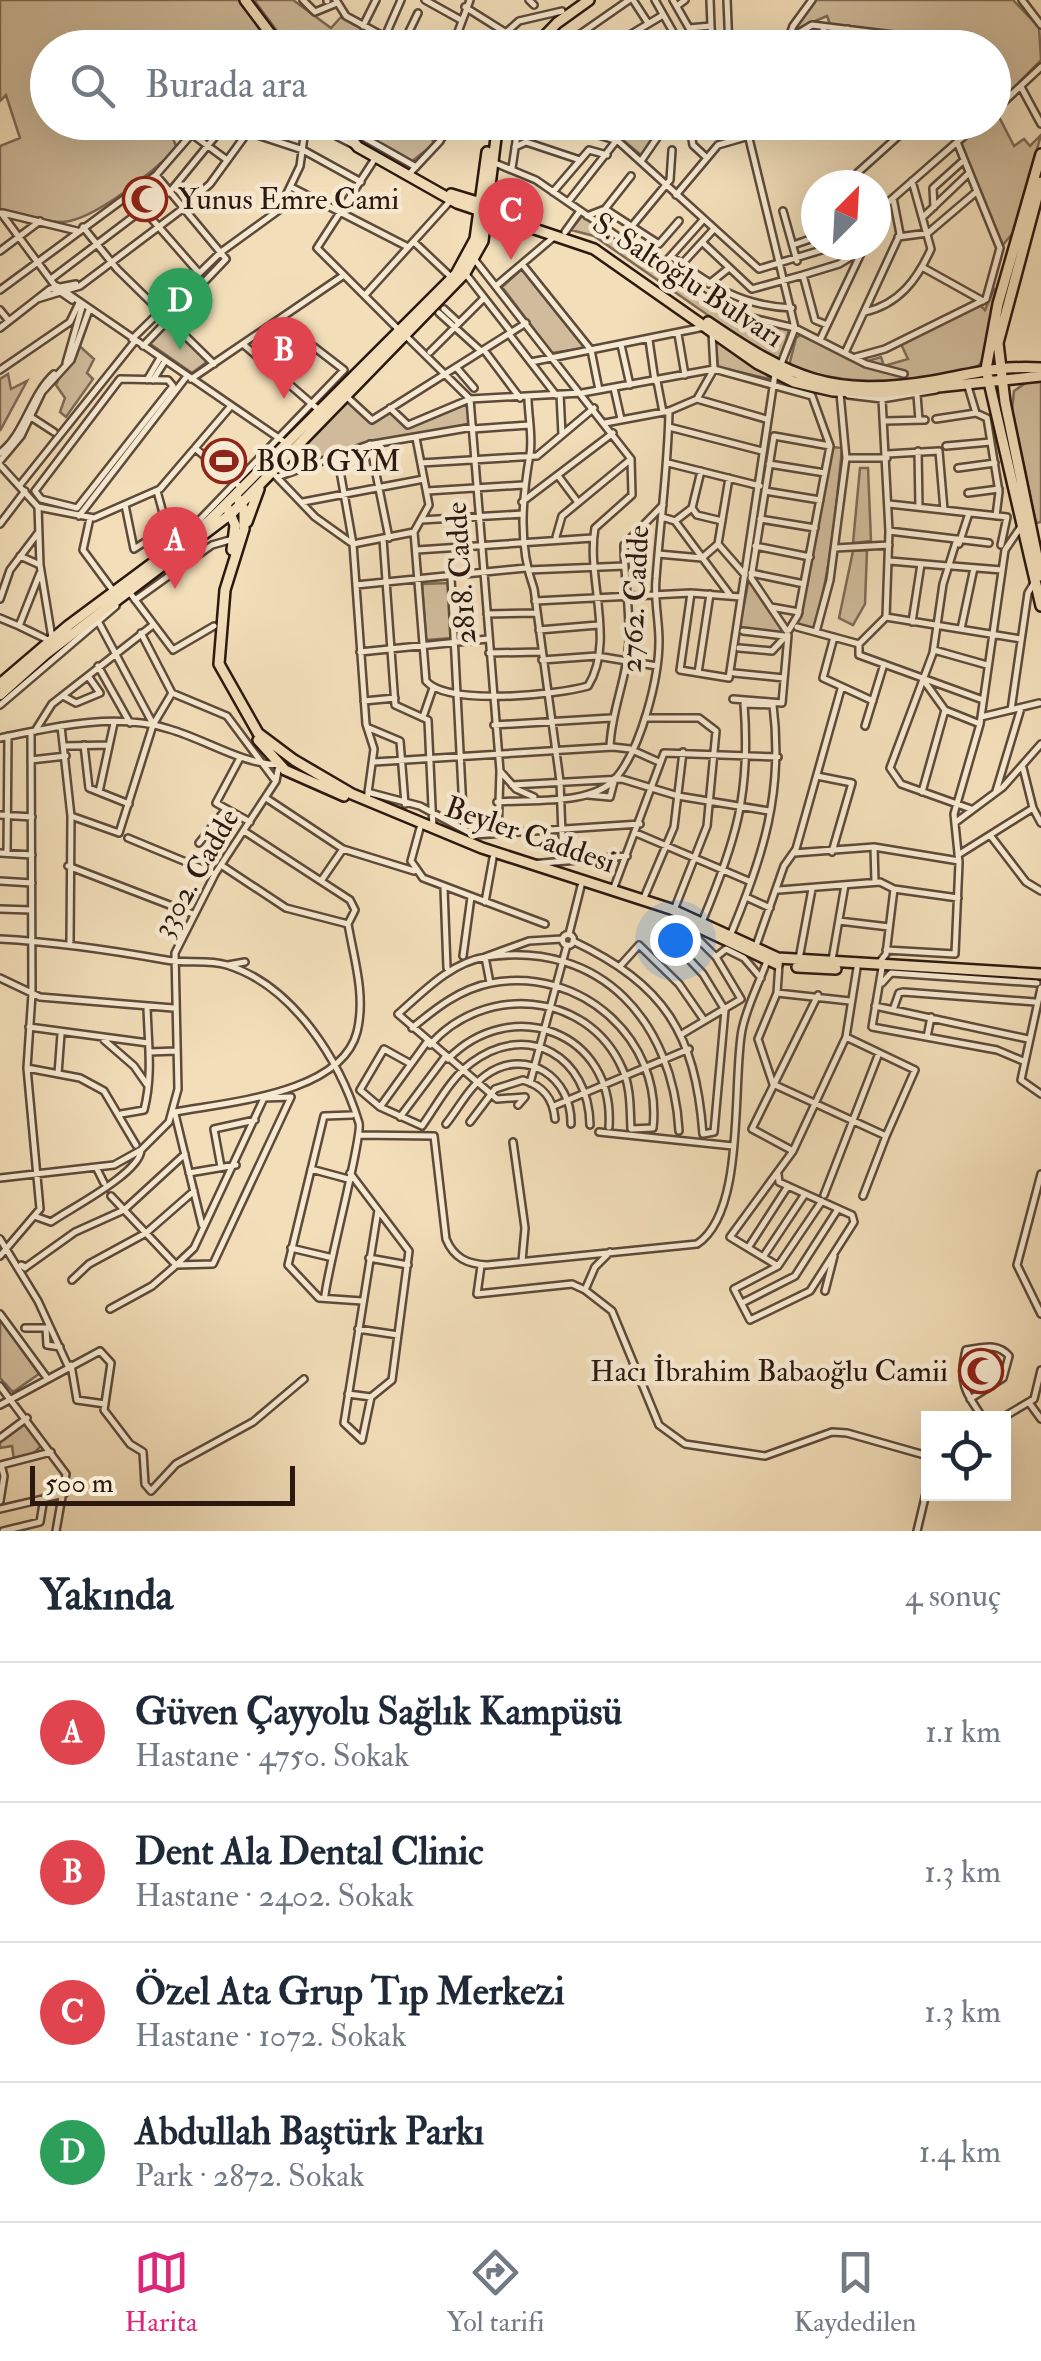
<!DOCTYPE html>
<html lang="tr">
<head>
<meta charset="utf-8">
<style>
	:root { --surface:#fff; --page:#f2f2f3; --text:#1f2937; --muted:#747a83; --line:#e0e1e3; --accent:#db2777 }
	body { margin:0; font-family:"IM FELL Double Pica",serif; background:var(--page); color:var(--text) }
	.controls { position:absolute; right:30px; bottom:30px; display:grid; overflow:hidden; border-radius:0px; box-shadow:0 10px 40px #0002 }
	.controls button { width:90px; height:90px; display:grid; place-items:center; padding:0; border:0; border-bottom:2px solid var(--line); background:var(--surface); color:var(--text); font:50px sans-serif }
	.compass { position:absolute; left:801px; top:170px; width:90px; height:90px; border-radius:50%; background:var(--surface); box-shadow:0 10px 40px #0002; rotate:24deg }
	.scale { position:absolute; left:30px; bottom:25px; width:265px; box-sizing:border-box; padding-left:10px; border:5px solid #2b180f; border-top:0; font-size:28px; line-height:35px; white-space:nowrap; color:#2b180f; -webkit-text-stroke:8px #f7ead2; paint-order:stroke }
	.you { position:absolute; left:675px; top:940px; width:35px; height:35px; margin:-25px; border:8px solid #fff; border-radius:50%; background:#1a73e8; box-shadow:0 0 0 15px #1a73e833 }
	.badge { display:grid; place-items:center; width:65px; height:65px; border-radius:50%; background:var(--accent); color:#fff; font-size:32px; font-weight:700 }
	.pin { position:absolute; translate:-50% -82px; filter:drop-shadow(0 2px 5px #0008) }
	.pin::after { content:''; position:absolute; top:52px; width:35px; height:30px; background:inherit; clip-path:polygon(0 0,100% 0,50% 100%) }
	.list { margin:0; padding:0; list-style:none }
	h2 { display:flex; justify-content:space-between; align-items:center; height:130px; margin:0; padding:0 40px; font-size:42px }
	h2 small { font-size:32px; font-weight:400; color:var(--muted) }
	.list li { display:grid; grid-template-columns:65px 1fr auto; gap:30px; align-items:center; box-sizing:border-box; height:140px; padding:0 40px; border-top:2px solid var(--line) }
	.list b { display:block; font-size:38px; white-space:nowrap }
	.list p { margin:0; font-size:32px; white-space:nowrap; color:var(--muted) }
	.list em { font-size:32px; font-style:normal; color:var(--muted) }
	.icon { flex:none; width:55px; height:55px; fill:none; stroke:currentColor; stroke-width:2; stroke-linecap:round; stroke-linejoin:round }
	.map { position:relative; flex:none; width:1041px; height:1531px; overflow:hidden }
	.search { position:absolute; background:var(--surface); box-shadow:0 10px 40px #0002; left:30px; right:30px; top:30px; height:110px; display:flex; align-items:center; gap:25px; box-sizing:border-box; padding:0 35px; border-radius:55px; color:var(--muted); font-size:38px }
	.sheet { height:690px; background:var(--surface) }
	nav { display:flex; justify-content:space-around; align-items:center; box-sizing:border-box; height:140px; border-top:2px solid var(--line); background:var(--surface); font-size:28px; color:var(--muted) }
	nav a { display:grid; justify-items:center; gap:5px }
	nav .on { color:var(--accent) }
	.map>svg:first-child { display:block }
</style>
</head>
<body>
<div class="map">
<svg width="1041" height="1531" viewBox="0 0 1041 1531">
	<rect width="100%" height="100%" fill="#f2deb9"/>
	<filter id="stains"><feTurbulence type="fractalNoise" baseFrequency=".002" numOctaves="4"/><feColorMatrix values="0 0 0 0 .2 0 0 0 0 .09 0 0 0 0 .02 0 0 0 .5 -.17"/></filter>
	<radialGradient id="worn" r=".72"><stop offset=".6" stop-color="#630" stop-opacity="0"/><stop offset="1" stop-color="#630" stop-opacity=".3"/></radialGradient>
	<path fill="#d0bc9c" stroke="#7e6a56" stroke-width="2.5" d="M0,0H239L276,47L48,48V122L166,123L177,148C155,170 95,220 63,222C43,223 21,212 0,210V146L20,138L6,95L0,101Z
		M254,0H293L331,28L341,17L381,40L378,47H289Z
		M814,0H1013L1039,27L1041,60L994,108V48C937,47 884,29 830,24L827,16L799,28L796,25Z
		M997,113L1014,146L1024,139L1030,146L1041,135L1013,233L1001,247L961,144L983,123L994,122Z
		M346,123C374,123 424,111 434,144L411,162Z
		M635,123L657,128L642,156L623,140Z
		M582,216L731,317L789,330L781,360L761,352L594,236L571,230Z
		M523,268L585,348L552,353L502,287Z
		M994,289L1000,291C995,310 994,351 979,365C972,372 959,372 949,374C894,383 842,386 789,366L796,338L801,335L858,363L906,376L907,372L864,362L881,357L884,366L908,359L901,344L980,305L985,310Z
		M169,322L208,361L192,373L149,343Z
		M715,340L766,373L769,379L718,367Z
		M75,342L94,359L87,373L93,379L66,417L60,412L65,398L56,385Z
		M8,374L11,389L27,381L0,431V379Z
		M1027,382H1041V522L1036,523L1012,410L1014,391Z
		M345,399L371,422L390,410L406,426L469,401L470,425L374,442L276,471Z
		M832,447L842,448C836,510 831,569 814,629L795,625Z
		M860,468H868L871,541L853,543Z
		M867,550L865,604L853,625L839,618L853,551Z
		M749,579L783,628L779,635L739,629Z
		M448,583L452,638L426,640L422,584Z
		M0,1316L39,1374L13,1392L0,1378Z
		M26,1423L43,1444L31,1456L14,1460L12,1446L0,1448V1442Z"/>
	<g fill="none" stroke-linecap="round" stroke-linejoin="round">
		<defs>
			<path id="minor" d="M303,0L315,12L337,3
				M327,0V1
				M336,0L346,16L405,48
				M425,0L461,20
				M529,0L534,5
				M633,0L648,23
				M655,0L681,46
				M673,0L689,28L711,26L712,43
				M710,0L711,26
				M727,0L729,48
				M1022,0L1041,25
				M677,6L685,0
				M465,7L527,46
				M363,26L376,0
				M794,36L812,25L918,38L945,48
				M796,36L822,34L824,27
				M402,46L418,13
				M681,46L729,42
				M380,48L401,0
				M452,48L470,0
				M489,48L519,21L562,11
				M560,48L629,0
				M608,48L663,15
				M785,48L793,26L812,0
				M846,48L848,29
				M894,48L896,35
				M1021,87L1041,124
				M994,111L1041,67
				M309,122L356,146
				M422,122L442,138
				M557,122L618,141L759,269L838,245
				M689,122L693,145L707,158
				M745,122L795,328L781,364
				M349,129L416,167
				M248,132L303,150L361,182
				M193,135L227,160
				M515,147L526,142L580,160
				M376,157L317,248L399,330
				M641,161L668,122
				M495,163L536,180L727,312L795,328L866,364L904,374
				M512,168L519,122
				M411,172L440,141L447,122
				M844,185L914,122
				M291,187L408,247
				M553,192L589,150L607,155
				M169,193L227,122
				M130,194L199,273
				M676,195L718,145L749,136
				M568,202L631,122
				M934,207L933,188L964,160
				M605,209L659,244L679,221
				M783,211L797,261
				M1,213L59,291L72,300
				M3,213L77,231
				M876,213L957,142L967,122
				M587,216L605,209L631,176
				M923,217L968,174
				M876,222V235
				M632,226L670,180L672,150
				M83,227L117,269L214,364
				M565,232L580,211
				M898,237L928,233L975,193
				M414,242L452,278
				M702,242L752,289L803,275
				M793,245L816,237
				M0,251L40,221
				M671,256C711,286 741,306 792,308
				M522,264L591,350L599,390
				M682,264L713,230
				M662,266L703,220
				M922,267L983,301
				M465,273L511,332
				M51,279L142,210
				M709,284L729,268
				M57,286L286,443
				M496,286L555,236
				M0,290L156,175L202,122
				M365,295L451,200
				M37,299L80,286L181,210L210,184L255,122
				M444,309L459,323
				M0,310L9,321
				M865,312C899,304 917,280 931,249L912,181
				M439,313L481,351
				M279,320L344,370
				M827,325L815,320L803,275L839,264L861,251
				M0,328L50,289L76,284
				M712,333L714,369L812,396L830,446L798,615L789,630
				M509,334L556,395
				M678,334L685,375
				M406,336L470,399L500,771L498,834
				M132,339L221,252L279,210L300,166L306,122
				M649,340L655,381
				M820,340L865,245
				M243,344L320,411
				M621,345L630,385
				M143,346L226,259L156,175
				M484,350L520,398
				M430,352L484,298
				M845,353L900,234L893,198
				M856,357L885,349L986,299L1000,248L957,142L980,122
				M531,362L704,327
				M66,363L82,307
				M456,367L474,388
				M0,370L70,322L79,303
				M120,379L168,380L173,386L77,508L41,499L35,491Z
				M191,379L344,275
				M147,380L160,358
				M153,380L165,361
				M657,381L663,412
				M967,383L976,413
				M614,388L621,419
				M560,394L562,435
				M848,395L882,399L936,390
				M917,395L919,420
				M346,396L372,420L526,323
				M528,398C528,415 533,437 530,454C522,499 518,545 534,589L560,781L563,861
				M697,399L766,419
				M390,408L408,425L470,399L582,393L714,369
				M976,413L987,418L999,492L996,516
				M31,417L54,432
				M936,419L976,413
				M885,421L925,420
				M605,423L669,411L697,399L714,369
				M669,427L762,451
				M473,429L529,425
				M370,444L389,538
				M946,446L991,442
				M195,448L238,485
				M918,451L919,507
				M0,453C25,434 30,396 54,374
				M337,454L353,544L366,724L374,749L367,800
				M887,454L939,451L944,510
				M846,458H887
				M0,461L21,436L42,392L71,360L89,310
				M421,463L537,456L594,408
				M668,463L760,486
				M769,464L825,473
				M0,465L38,507L94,518L160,489L231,406
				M958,468L995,463
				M271,471L315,517L350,542
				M280,476L368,445L473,427
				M559,477L577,501
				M20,485L135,341
				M157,491L172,546
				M427,491L523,485
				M765,491L820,500
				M968,493L999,489
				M303,502L424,479
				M522,502L613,433
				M889,504L1007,517L1001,545
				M125,505L134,549L167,528
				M38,507L40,565L52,638
				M692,508L701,471
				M692,508L697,515L722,521
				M79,516L187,376
				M662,517L675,521L730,595
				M90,518L83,550L114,592
				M760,519L815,528
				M421,520L523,514
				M675,521L692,508
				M0,524L25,491
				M190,530L344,370
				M889,531L989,543
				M414,532L426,681C448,706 557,695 588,686C616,641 586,577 595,528L632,495L631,459L475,260
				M556,537L562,516L631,459
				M383,539L395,705L428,720L433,828
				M957,539L943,584L933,653L890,768L901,784L971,809
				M353,544L414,532L429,505L416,438
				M718,544L745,575
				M959,544L969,513
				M755,546L810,557
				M835,548L889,545
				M417,550L593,538
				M658,554L702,558L718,544L729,478
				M20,556L40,565
				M890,561L948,566
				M952,566L1002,570
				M528,570L625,566
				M751,573L804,584
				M451,578L464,829
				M356,585L526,568
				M130,593L173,650L214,626
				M691,593L680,670L729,678L775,374
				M0,599L10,570L38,533
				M135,600L212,545L233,539
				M535,601L691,593L741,597
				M771,607L799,612
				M487,614L537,613
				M886,617L1021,639
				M0,618L19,626L40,573
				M98,621L153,724
				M912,622L921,564
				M19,626L48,640
				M797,627L859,644
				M961,629L974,568
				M539,630L598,625
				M786,630L751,578L774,436L830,446
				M743,631L784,636
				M816,632L830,580L846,458L840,393
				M141,633L172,693L227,716L274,779
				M834,637L823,678L873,701
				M859,644L886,617L889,531L882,399
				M859,644V655L983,700
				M739,648L772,651L787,635
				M934,650L987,665
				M360,652L488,639
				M489,653L541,652
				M542,660L597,656L657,666
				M98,666L130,723
				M698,673L710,594
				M734,673L784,678
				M922,678L945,710L980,724
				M63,696L76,703L100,693L88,676
				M733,699L782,703L788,635
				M364,701L395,698
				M0,705L116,606
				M1011,710L1028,593L1034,583
				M423,717L433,688
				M981,717L1039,703
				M645,718H699L716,731L707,826L674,910
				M494,725L611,718
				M61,726L71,816L70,942
				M865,726L884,664
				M369,728L400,741L405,804
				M35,731L52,704L153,625
				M0,738C53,727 116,712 169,729C207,740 239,763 279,765L276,781L215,874L175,953L178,1089L169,1122L141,1150L114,1165L0,1178
				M84,745L89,788L129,804
				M64,746L109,745
				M610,747C611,710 628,677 629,639C630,608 624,576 624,545L663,505
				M240,758L216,803L250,822
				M31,760L66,756
				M374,762L613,747L630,749L659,762
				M500,771L516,789L534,797
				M817,776L852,783L832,852
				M512,785L622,779L678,796L769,811
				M996,791L1021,708
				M99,792L114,723
				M922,792L945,710
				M371,793L420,806L474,835L640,824
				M588,795L610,797L615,778
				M266,798L343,849L414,871
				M497,802C530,799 592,806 616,778C641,748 659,679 659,641C659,620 654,600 656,579C660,523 668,468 669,411
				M1033,808L1041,823
				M0,815L32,817
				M71,816L119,833L153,725L172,693
				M956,822L1003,787L1041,744
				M420,828L411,861L423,878L545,924
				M244,831L350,900L355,910L348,924
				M636,833L751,882
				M990,835L1026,882L1041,891
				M128,838L215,874
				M199,843L226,809
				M874,847L875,882
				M0,853L32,855
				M7,853L8,736
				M794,853L874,847L959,861
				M958,855L1033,808L1023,768
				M530,864L627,856
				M221,865L286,908L348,924
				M68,866L193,914
				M0,881L32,883
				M321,881L343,849
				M444,888L447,968
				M613,890L664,753L778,757
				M779,890L880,882L894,889L958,898
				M746,897L770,908
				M643,900L674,827L683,752
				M485,902L493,858
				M0,909L31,910
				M839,921L889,927
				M702,922C736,841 751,793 744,704L773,705C784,792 763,857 730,936
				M569,934L581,886
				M562.5 940a5.5 5.5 0 1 1 11 0a5.5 5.5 0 1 1-11 0Z
				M0,939C57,942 110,950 166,960C186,964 207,959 227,965C294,986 340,1061 359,1123C363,1135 328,1267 325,1295
				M573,941C665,985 695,1033 703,1134L714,1132L725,1010L703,974L671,940L684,925L716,957L741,999L682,1034
				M756,946L784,866L796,849L841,689
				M886,950L955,954L959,863L954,814L980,724L1005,550L1022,525
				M463,956L471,897
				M716,957L726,949L744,958L761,978
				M799,959L812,889
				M832,960L845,885
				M879,963L886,954L894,889
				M779,964L777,993L850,1001
				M228,965L245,962
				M621,965L639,945L679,984L704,1020
				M882,968L872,1027L997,1050L1023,1061
				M0,978L40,997L173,1008
				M490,983L485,957L529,941L562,939
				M882,983L891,973L1037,983
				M1041,988L1021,1080L1041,1094
				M777,993L758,1039L773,1084L886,1136L915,1070L846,1037
				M875,1006L1028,1039
				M893,1010L899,993L903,992L1035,1002
				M29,1027L148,1043
				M412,1028C436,1008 460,989 491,983C580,966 663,1039 653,1128L631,1129C630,1109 631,1087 622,1068C587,990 483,984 430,1045
				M927,1037L931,1017
				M104,1040L134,1066L148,1086
				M427,1042L380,1107L422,1126C437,1105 450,1079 471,1063C528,1020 589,1057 590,1125
				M149,1052L176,1051
				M448,1059C512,994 615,1032 609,1127
				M27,1068L80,1078L104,1091L136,1145
				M58,1074L61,1034
				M530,1083L567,945
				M518,1105L525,1097L497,1099L398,1014C423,992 451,962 486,957C603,940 673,1024 679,1131
				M554,1106L689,1049
				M380,1107L360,1090L384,1049L411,1064
				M175,1112C228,1102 341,1094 357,1032C366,996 354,959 348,924
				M121,1114L144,1110C153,1075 148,1043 147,1007
				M175,1114L202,1225
				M352,1115L324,1116L288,1265L319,1298L362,1301
				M400,1117L445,1057
				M470,1122L495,1089L523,1080C543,1086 553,1098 555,1119
				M446,1124C458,1109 469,1087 486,1075C527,1046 572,1078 571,1124
				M599,1132L733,1146
				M359,1135L434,1136L446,1239C454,1258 467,1264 487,1265L697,1244C746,1212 732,1083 742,1030C747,1005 760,982 768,958
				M513,1142L525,1228L522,1261
				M793,1151L752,1129L818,995
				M221,1167L214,1129L255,1120
				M97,1169L104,1183
				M311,1169L348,1179
				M189,1173L236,1165
				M350,1173L409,1251L392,1380L371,1397L362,1440L344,1423L378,1210
				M778,1174L779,1182L852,1215L854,1222L810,1291L750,1320L734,1289L778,1266L822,1201
				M1041,1174L1017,1265L1041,1314
				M824,1195L879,1053
				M863,1196L886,1136
				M37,1217L51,1222C71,1208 140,1173 141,1150
				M0,1239L38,1301L68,1366
				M291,1248L329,1257
				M748,1248L788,1186
				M0,1256L40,1209L27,1068L32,994L31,732
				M763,1257L805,1194
				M369,1258L408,1265
				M481,1266L477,1294L572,1284L585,1290L612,1311L659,1425L685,1444L765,1456L832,1432L847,1433L928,1456
				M778,1266L730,1237L793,1151L846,1037L857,968
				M26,1267L21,1265L25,1268L26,1267L75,1232L124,1210L185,1154
				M72,1280L89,1264L146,1233L194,1191
				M585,1290L595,1267L610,1252
				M825,1291L834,1256
				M742,1303L795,1276L838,1209
				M110,1309L152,1286L174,1267L176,1265L194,1248L264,1098L291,1097L213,1264L176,1265L111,1196
				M0,1314L47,1378
				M25,1328H46L47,1345L60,1347
				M358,1329L398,1335
				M71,1365L77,1400L105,1404
				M0,1386L66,1474L56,1531
				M348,1394L371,1397
				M970,1399L1003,1378L1009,1356C997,1342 982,1348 966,1350C958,1382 965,1392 983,1418
				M1030,1404L1041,1419
				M0,1405L100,1351L111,1363L104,1410L130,1444L143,1452L145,1484L151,1491L176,1464L253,1422L304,1379
				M1002,1418L1034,1399L1041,1370
				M0,1438L27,1418
				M1,1465L51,1452
				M0,1501L4,1476L1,1465
				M0,1509L64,1494
				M3,1531L40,1522L44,1498
				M917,1531L928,1485"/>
			<path id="major" d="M245,0L281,48
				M533,48L557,23L589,0
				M337,122L358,147L457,203L594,249L758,364L794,382L833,391L882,393L1041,376
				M1041,154L998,304L986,369L1041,606
				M1041,182L998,343L1005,402L1041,576
				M451,194L517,214
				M708,322C790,378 832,398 933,381C971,374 1002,365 1041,368
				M236,496L244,509V529L225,590L219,664L258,733L294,760L352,794L482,848L671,909L778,958L1041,974
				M226,505L235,525L232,550
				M247,522L259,489
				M0,684L69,625L209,521L456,274L475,239L487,152
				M0,695L46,654L232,513L465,273L483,241L498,122
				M258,740L285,770L344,796
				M700,928L777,964
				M797,967L836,969"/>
		</defs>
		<use href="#minor" stroke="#5d4a3a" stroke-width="10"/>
		<use href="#major" stroke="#2b180f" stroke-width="14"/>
		<use href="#minor" stroke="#f7ead2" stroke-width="5"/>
		<use href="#major" stroke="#f2deb9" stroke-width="9"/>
	</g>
	<defs>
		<symbol id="mosque-ring" viewBox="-11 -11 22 22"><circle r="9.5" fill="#f7ead2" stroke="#8f2418" stroke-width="1.5"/><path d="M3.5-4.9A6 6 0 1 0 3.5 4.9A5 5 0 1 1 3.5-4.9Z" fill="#8f2418"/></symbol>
		<symbol id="stadium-ring" viewBox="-11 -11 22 22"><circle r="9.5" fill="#f7ead2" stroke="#8f2418" stroke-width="1.5"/><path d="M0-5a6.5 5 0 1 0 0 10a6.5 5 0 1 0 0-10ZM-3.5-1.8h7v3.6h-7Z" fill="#8f2418"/></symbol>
	</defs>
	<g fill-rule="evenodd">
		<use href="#mosque-ring" x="120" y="174" width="50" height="50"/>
		<use href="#stadium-ring" x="199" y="436" width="50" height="50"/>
		<use href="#mosque-ring" x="956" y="1346" width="50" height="50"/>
	</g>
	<g text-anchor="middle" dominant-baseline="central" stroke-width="9" stroke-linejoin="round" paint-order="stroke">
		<g font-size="30" fill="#2b180f" stroke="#f7ead2" text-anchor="start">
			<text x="178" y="199">Yunus Emre Cami</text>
			<text x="256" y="461">BOB GYM</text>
			<text x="948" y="1371" text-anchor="end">Hacı İbrahim Babaoğlu Camii</text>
		</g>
		<g font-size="30" fill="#2b180f" stroke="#f7ead2">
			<text transform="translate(688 280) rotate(33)">S. Saltoğlu Bulvarı</text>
			<text transform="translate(461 573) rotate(-94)">2818. Cadde</text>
			<text transform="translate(635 599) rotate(-87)">2762. Cadde</text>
			<text transform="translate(530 835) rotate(19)">Beyler Caddesi</text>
			<text transform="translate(196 873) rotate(-60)">3302. Cadde</text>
		</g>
	</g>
	<rect width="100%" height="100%" filter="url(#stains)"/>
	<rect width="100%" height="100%" fill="url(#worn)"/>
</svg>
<div class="controls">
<button><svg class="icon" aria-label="locate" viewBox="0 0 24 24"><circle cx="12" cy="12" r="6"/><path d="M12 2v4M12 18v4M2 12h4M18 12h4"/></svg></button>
</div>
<svg class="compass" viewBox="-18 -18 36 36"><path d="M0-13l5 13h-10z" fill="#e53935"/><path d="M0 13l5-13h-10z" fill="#747a83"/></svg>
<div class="scale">500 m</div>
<div class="you"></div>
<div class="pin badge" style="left:175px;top:589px;background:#e0444e">A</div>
<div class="pin badge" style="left:284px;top:399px;background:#e0444e">B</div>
<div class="pin badge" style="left:511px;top:260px;background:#e0444e">C</div>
<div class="pin badge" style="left:180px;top:350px;background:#2e9e5b">D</div>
<div class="search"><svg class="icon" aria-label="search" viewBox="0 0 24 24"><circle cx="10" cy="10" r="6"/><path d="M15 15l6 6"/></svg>Burada ara</div>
</div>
<section class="sheet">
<h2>Yakında<small>4 sonuç</small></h2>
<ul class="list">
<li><span class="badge" style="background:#e0444e">A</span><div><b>Güven Çayyolu Sağlık Kampüsü</b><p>Hastane · 4750. Sokak</p></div><em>1.1 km</em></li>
<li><span class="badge" style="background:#e0444e">B</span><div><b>Dent Ala Dental Clinic</b><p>Hastane · 2402. Sokak</p></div><em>1.3 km</em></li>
<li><span class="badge" style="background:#e0444e">C</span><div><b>Özel Ata Grup Tıp Merkezi</b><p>Hastane · 1072. Sokak</p></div><em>1.3 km</em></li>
<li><span class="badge" style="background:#2e9e5b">D</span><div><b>Abdullah Baştürk Parkı</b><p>Park · 2872. Sokak</p></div><em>1.4 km</em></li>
</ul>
</section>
<nav>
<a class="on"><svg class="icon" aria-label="map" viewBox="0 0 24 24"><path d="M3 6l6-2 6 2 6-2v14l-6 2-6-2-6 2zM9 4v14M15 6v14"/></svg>Harita</a>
<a><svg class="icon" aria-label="directions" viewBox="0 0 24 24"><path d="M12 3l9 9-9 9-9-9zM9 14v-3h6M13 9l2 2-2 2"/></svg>Yol tarifi</a>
<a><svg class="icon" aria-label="saved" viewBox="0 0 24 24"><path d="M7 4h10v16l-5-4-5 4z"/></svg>Kaydedilen</a>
</nav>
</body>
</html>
